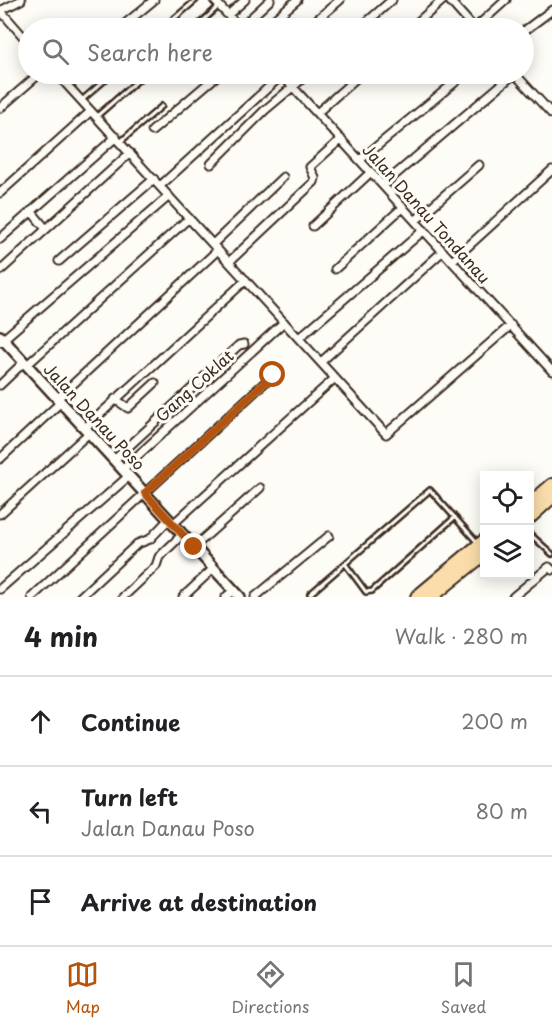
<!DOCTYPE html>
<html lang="en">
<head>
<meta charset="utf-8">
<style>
	:root { --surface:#fff; --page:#f6f6f6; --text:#202124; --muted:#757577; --line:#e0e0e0; --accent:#b45309 }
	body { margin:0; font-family:"Playpen Sans",sans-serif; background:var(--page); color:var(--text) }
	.controls { position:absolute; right:18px; bottom:18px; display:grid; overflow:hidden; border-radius:0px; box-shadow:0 3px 15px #0003 }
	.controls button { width:54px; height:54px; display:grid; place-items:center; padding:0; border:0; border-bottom:2px solid var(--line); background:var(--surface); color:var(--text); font:30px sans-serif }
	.stop { position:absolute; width:18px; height:18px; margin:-14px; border:4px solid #b45309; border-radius:50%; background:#fff }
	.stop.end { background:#b45309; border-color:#fff; box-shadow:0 2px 6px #0008 }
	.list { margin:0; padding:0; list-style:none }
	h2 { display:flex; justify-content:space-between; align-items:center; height:78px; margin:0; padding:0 24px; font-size:26px }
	h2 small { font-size:20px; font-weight:400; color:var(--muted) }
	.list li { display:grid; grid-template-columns:39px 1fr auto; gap:18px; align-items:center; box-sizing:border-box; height:90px; padding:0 24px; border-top:2px solid var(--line) }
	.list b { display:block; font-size:22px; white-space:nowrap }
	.list p { margin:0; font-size:20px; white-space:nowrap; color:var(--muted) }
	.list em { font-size:20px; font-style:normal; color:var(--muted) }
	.icon { flex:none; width:33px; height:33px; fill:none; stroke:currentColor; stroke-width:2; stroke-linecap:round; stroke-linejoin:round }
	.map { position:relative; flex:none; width:552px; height:597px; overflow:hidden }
	.search { position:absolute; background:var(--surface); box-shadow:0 3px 15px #0003; left:18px; right:18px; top:18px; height:66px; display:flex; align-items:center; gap:15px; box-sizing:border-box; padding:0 21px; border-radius:33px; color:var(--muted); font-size:22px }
	.sheet { height:348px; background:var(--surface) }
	nav { display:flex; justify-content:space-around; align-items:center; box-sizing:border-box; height:84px; border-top:2px solid var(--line); background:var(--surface); font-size:16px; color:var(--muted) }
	nav a { display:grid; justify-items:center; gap:3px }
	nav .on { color:var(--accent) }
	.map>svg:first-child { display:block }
</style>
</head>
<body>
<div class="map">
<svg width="552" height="597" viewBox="0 0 552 597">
	<rect width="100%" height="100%" fill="#fdfcf7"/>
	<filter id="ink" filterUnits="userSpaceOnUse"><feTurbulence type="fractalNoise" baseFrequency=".0167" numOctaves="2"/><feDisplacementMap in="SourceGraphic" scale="12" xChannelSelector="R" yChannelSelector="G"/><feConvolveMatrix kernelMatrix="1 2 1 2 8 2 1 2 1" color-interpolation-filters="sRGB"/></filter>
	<g filter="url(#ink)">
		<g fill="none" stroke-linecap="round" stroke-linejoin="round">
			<defs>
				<path id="lane" d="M163,28L196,0
					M195,28L218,7
					M82,100L112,74
					M97,116L145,74
					M120,142L162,106
					M530,534L552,554
					M346,565L366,592L372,591L455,517
					M310,594L430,490L477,542"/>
				<path id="street" d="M214,0L240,28
					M449,0L474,28
					M0,10L28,42
					M0,11L21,0
					M228,15L245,0
					M120,28L154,0
					M240,28L270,0
					M264,28L297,0
					M307,28L340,0
					M360,28L392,0
					M411,28L443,0
					M475,28L506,0
					M524,31L552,10
					M57,74L386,434L511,325
					M281,74L552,371
					M515,74L552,114
					M0,108L39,74
					M317,113L361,74
					M152,131L219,74
					M360,160L465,74
					M211,164L265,110L308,74
					M383,185L514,74
					M160,186L282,75
					M0,193L91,111
					M31,211L46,229
					M415,221L479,165
					M313,226L371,172
					M0,239L116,137
					M213,244L283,177
					M59,261L154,179
					M452,261L552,170
					M229,262L314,182L315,178L310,167L341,139
					M335,269L403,207
					M0,271L130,153
					M299,338L424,230
					M0,342L169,196
					M321,362L443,251
					M27,365L189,218
					M0,385L24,362
					M58,398L218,250
					M115,399L128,408L155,383
					M85,428L246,280
					M0,459L61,402
					M114,460L239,345L244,344
					M123,469L284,322
					M0,514L89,433
					M173,524L335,378
					M194,547L260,488
					M0,589L129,476
					M32,597L273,375
					M80,597L137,544L150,539L169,519
					M123,597L156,566L159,557L183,534
					M183,597L214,568
					M226,597L234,590
					M255,597L329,536
					M513,597L549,567L552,570"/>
				<path id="secondary" d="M0,336L240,597"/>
				<path id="highway" d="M530,504L552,485
					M530,517L552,497
					M417,597L484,541
					M431,597L484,554"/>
			</defs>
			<use href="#lane" stroke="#3b2a1e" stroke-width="8"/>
			<use href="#street" stroke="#3b2a1e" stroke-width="11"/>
			<use href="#secondary" stroke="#3b2a1e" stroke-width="14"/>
			<use href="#highway" stroke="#3b2a1e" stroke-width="16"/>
			<use href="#lane" stroke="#fdfcf7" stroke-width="3"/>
			<use href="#street" stroke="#fdfcf7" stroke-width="7"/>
			<use href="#secondary" stroke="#fdfcf7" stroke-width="9"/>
			<use href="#highway" stroke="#faddab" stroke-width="12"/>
		</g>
	</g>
	<g fill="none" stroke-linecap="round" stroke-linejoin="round" filter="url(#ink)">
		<path stroke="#b45309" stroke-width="8" d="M194,547L145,493L273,375"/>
	</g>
	<g text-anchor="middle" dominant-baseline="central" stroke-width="6" stroke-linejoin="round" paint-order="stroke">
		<g font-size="16" fill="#3b2a1e" stroke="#fdfcf7">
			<text transform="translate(427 213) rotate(48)">Jalan Danau Tondanau</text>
			<text transform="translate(194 385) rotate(-42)">Gang Coklat</text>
			<text transform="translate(95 416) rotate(47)">Jalan Danau Poso</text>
		</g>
	</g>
</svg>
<div class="controls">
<button><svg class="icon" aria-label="locate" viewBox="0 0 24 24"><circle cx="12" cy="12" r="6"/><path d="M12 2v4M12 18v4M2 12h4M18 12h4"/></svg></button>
<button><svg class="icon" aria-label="layers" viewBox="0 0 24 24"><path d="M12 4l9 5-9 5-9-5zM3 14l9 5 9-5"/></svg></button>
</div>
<div class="stop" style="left:273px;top:375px"></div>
<div class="stop end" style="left:194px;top:547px"></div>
<div class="search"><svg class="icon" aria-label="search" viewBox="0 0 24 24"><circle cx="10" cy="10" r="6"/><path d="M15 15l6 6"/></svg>Search here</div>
</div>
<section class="sheet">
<h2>4 min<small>Walk · 280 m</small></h2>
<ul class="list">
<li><svg class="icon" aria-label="ahead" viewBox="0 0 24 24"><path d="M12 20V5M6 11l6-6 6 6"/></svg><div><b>Continue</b></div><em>200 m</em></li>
<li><svg class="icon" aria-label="left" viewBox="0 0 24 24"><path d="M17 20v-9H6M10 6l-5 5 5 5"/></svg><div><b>Turn left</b><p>Jalan Danau Poso</p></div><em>80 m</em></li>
<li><svg class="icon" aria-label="arrive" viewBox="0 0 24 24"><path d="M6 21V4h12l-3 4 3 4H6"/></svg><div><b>Arrive at destination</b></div></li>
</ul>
</section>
<nav>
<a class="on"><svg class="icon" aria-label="map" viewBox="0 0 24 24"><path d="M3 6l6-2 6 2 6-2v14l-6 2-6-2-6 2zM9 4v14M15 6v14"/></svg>Map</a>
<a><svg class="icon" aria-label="directions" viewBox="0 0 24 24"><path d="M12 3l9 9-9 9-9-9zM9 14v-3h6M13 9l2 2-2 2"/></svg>Directions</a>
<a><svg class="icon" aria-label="saved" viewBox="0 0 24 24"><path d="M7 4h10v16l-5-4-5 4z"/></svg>Saved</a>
</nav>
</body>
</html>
